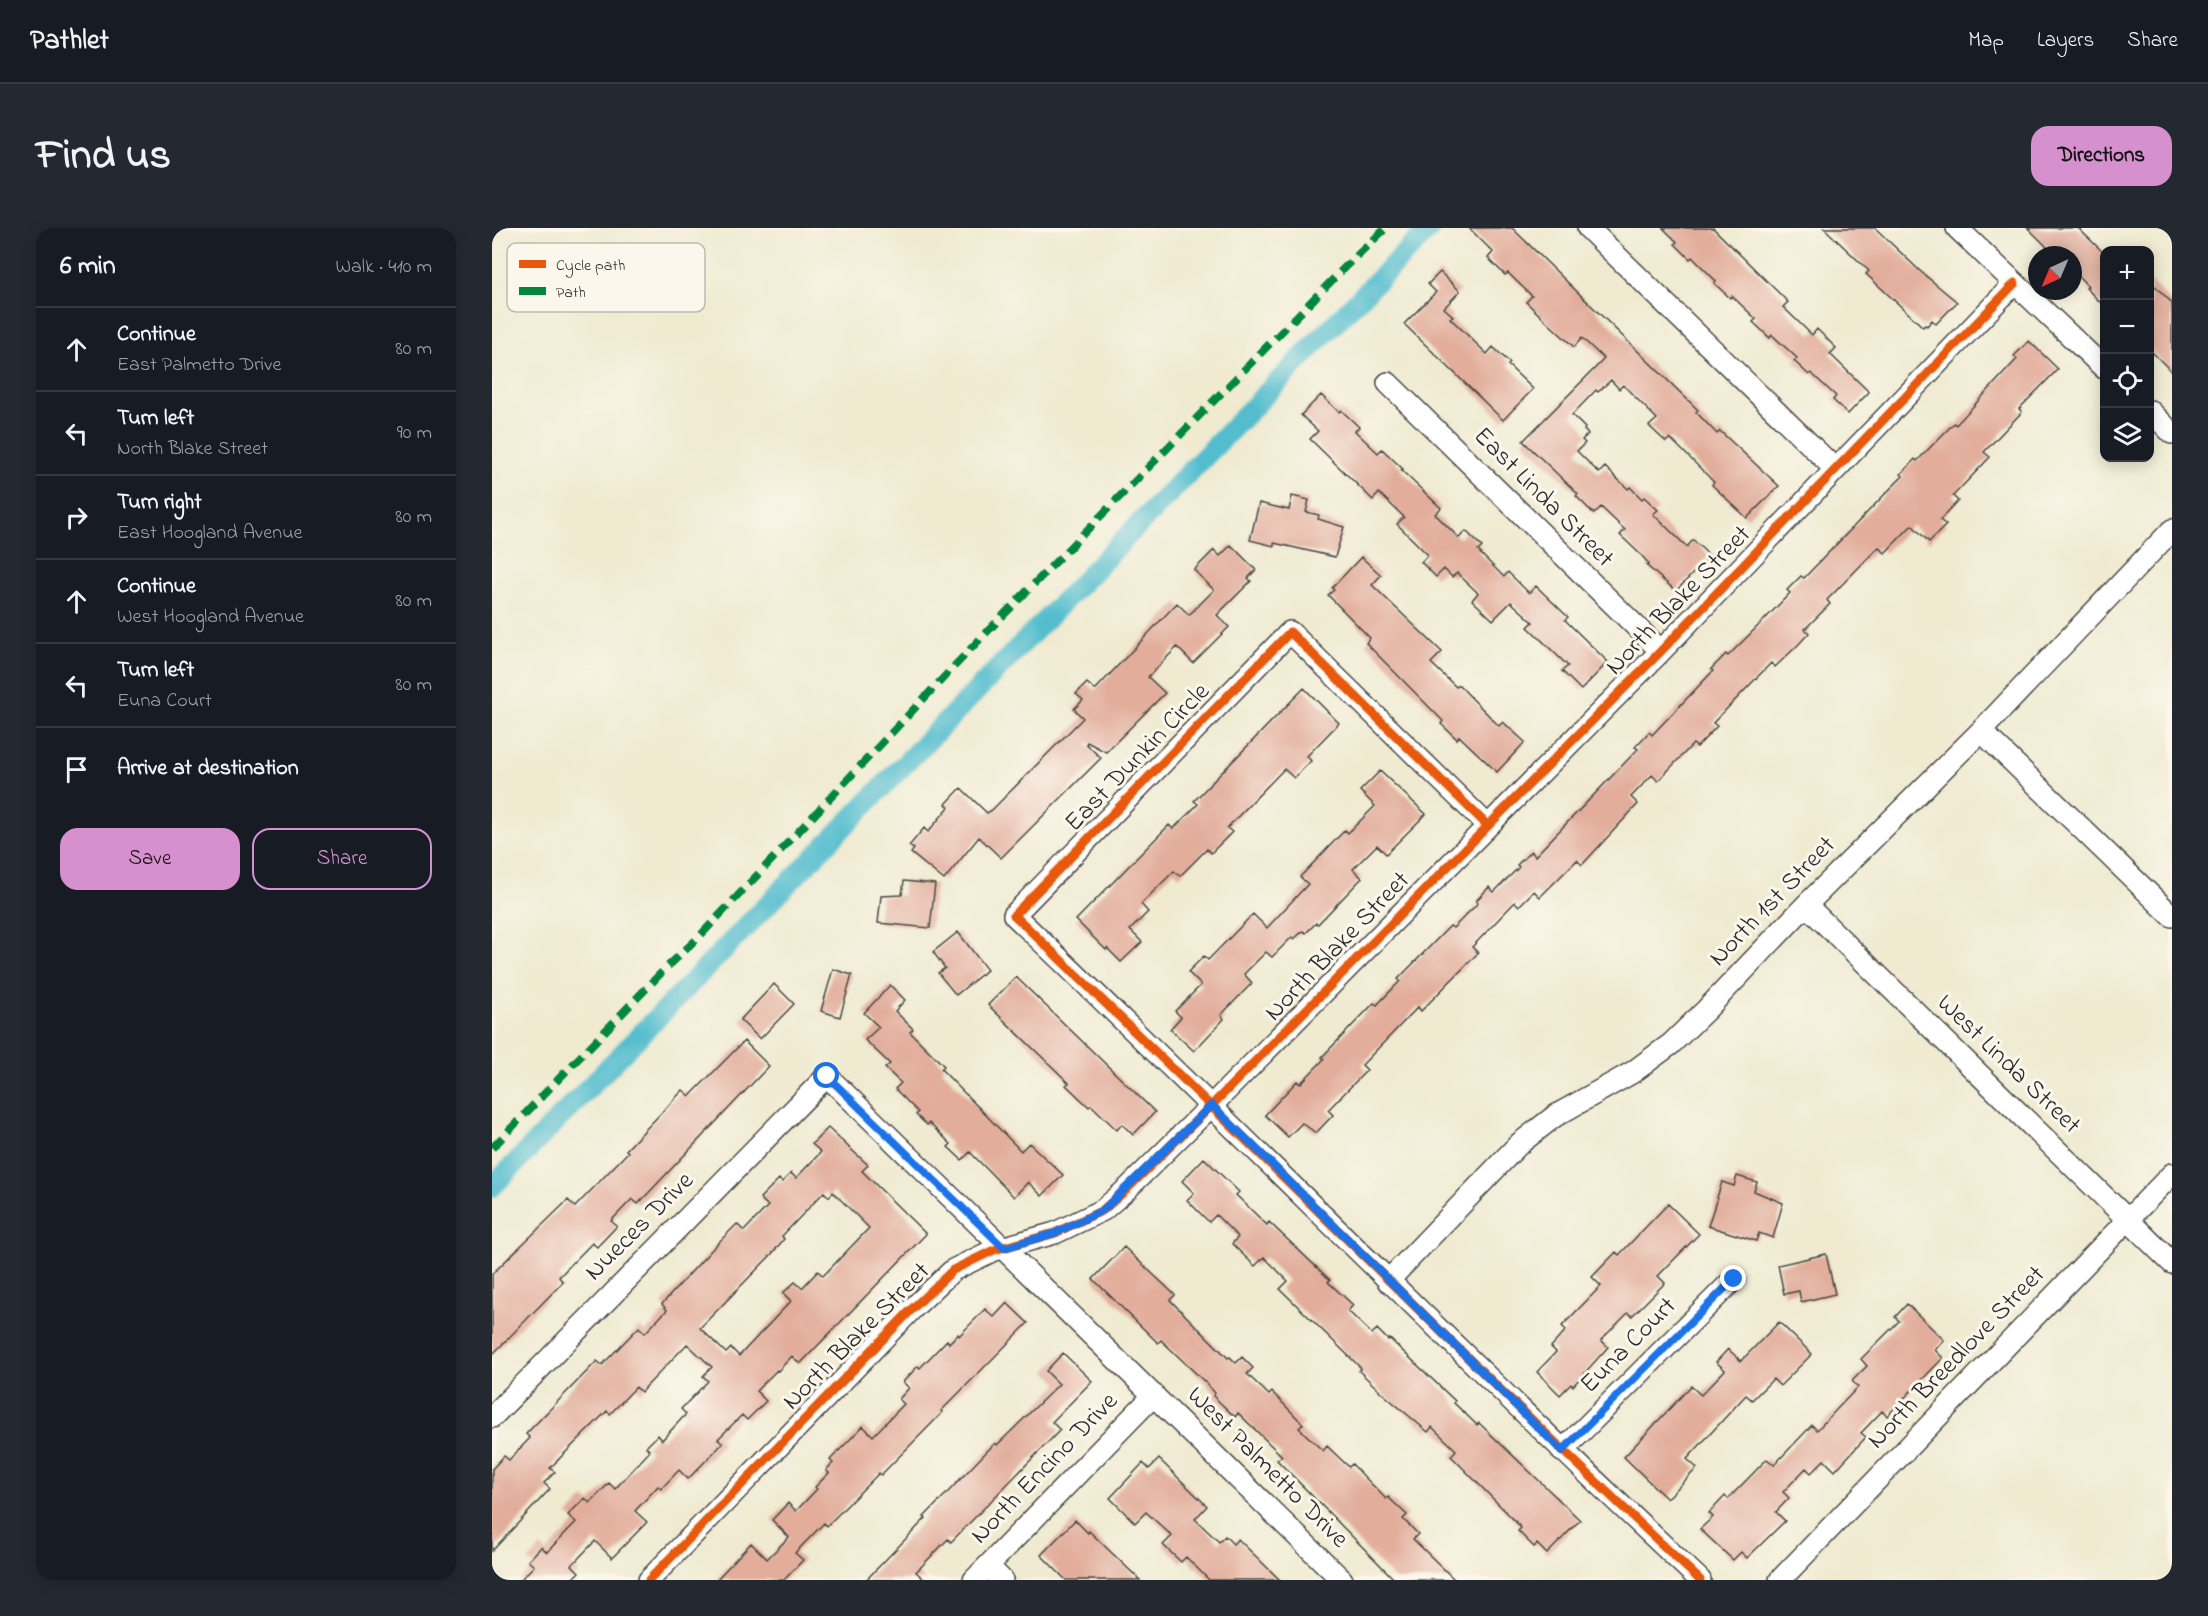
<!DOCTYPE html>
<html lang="en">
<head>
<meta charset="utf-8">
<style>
	:root { --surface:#171b24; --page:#242831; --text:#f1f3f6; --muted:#9ea1a6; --line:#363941; --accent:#d690ce }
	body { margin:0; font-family:"Indie Flower",sans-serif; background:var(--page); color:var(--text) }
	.controls { position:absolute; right:18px; top:18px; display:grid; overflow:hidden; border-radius:12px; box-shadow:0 3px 15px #0003 }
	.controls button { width:54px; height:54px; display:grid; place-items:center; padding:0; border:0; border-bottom:2px solid var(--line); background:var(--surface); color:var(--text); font:30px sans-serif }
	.compass { position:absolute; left:1536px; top:18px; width:54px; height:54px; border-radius:50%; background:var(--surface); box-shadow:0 3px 15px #0003; rotate:224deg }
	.stop { position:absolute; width:18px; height:18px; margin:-14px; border:4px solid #1a73e8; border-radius:50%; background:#fff }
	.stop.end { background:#1a73e8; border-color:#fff; box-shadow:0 2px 6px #0008 }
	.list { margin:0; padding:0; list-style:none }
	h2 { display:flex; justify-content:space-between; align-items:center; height:78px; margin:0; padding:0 24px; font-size:26px }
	h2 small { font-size:20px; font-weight:400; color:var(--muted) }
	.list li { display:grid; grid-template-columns:39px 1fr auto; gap:18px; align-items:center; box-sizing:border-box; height:84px; padding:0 24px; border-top:2px solid var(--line) }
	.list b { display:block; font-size:22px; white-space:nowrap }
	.list p { margin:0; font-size:20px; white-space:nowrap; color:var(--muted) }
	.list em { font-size:20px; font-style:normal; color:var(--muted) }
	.actions { display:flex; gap:12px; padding:18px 24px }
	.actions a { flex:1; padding:14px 0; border:2px solid var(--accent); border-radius:18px; text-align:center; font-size:21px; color:var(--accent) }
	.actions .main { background:var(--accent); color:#111 }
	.icon { flex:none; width:33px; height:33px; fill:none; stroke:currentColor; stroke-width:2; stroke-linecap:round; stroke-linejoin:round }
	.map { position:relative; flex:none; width:1680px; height:1352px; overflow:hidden; border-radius:18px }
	header { display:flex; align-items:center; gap:36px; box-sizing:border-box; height:84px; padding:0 30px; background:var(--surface); border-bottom:2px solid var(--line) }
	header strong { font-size:28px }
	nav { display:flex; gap:33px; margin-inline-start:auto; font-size:21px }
	.intro { display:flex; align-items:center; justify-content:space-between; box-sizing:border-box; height:144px; padding:0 36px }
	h1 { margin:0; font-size:42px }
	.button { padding:15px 27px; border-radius:18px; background:var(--accent); color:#111; font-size:21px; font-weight:700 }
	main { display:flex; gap:36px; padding:0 36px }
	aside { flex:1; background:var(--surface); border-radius:18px; box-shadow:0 3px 15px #0003 }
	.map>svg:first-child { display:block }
</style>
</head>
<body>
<header>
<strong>Pathlet</strong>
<nav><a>Map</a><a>Layers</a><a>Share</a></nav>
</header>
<div class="intro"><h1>Find us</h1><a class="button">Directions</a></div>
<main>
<aside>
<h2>6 min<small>Walk · 410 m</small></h2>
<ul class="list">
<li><svg class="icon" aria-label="ahead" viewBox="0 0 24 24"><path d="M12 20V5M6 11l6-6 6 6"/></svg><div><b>Continue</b><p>East Palmetto Drive</p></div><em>80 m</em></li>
<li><svg class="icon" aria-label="left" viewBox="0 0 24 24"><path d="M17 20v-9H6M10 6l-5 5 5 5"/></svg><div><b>Turn left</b><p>North Blake Street</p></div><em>90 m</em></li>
<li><svg class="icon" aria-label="right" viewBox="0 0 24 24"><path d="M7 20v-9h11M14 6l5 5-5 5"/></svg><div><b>Turn right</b><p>East Hoogland Avenue</p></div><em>80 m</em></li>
<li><svg class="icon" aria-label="ahead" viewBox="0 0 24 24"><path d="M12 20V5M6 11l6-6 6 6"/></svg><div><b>Continue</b><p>West Hoogland Avenue</p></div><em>80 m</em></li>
<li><svg class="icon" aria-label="left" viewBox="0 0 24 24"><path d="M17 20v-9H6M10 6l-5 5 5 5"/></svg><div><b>Turn left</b><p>Euna Court</p></div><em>80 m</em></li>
<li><svg class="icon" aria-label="arrive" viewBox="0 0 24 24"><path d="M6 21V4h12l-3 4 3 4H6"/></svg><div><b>Arrive at destination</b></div></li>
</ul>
<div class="actions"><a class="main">Save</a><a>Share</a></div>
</aside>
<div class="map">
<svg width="1680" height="1352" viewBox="0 0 1680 1352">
	<rect width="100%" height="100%" fill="#fbf7ec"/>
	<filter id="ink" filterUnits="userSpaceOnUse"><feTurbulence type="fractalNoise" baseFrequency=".0167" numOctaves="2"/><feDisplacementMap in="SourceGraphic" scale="12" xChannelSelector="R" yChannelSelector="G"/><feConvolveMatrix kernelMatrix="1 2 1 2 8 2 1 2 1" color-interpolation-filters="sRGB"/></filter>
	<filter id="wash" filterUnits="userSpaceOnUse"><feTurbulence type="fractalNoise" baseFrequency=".008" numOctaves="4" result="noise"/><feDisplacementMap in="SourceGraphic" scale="24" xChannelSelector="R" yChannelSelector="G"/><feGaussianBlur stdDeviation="1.35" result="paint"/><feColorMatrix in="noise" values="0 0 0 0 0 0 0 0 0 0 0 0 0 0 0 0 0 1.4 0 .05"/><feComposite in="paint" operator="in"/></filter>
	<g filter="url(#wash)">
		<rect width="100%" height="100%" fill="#efead0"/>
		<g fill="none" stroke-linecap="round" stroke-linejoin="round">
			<path stroke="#52bdce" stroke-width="21" d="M0,959L852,86L938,0"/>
		</g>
		<g id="blocks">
			<path fill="#e2ad9b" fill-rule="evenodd" d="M977,0H1020L1206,182L1204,184L1225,206L1228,203L1287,258L1255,290L1220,257L1222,254L1178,210L1174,214L1157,198L1165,191L1131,157L1127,161L1119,152L1106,164L1104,162L1080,187L1093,200L1092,202L1096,206L1090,212L1093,215L1085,223L1107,245L1113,239L1136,261L1138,259L1150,271L1152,269L1166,282L1161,286L1195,319L1201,312L1218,328L1184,363L1155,338L1157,336L1150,328L1128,307L1133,302L1109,279L1102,286L1084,268L1086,266L1031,213L1112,131L1090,110L1082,119L1055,94L1034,74L1040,68L1016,45L1013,47L996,30L1001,24Z
				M1171,0H1221L1296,74L1291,79L1320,107L1325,101L1344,120L1338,126L1377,164L1356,186L1341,172L1344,168L1319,145L1317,147L1302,133L1305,130L1280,107L1278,110L1261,94L1264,91L1240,68L1238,70L1222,55L1224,53L1200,29L1198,31L1183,16L1185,14Z
				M1332,0H1383L1428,43L1465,74L1444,96L1440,92L1435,98L1433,97L1431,99L1374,46L1377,43Z
				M1536,0H1586L1612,25V78L1594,60L1596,58L1581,43V27H1550L1556,20Z
				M948,44L968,63L952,80L961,88L958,90L995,126L1001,119L1018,135L1016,137L1041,161L1011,192L912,96L944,64L936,56Z
				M1658,53L1680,75V144L1658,122Z
				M1537,113L1566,141L1527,181L1530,184L1492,224L1498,229L1461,268L1466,273L1448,292L1454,297L1437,314L1420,297L1393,325L1387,319L1374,332L1335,372L1338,376L1313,401L1317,405L1306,417L1283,439L1279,435L1221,495L1225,498L1205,519L1201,516L1166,553L1160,547L1139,569L1146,576L1090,637L1085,632L1048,669L1042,663L1027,678L1023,674L980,719L986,725L929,783L926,779L870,837L875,842L836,882L841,887L824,905L810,895L796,909L773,887L805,853L808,856L832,831L830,829L882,775L885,777L908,753L906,751L958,698L961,700L986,675L984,673L997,659L1002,664L1027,639L1025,637L1039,623L1043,628L1146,521L1143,519L1157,504L1160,507L1221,443L1219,441L1234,426L1236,428L1275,389L1298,365L1295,362L1309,348L1312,350L1394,265L1411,248L1409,246L1423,231L1425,233L1462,195L1464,197L1525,131L1522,128Z
				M829,167L847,184L849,182L867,199L863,203L886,225L890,221L911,241L909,242L949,280L943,286L967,310L974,303L990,319L986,323L1012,349L1016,344L1037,365L1044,358L1076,389L1073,392L1116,434L1089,462L1070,443L1076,438L1036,399L1041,394L1019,374L1001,392L980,372L986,365L965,345L960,349L952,341L944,349L929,334L936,327L905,296L912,289L887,265L881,272L818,211L826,203L809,187Z
				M800,268L817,272L814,284L827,287L826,291L852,299L843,329L782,315V318L758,312L767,275L797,282Z
				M739,317L764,342L756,350L759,353L725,387L737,399L701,435L685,419L656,449L673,465L614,524L595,514L594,516L609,530L509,630L487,609L452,652L419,625L422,621L417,618L432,600L436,604L457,579L454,576L469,560L495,585L500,582L591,490L582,481L591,472L584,466L595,455L603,462L685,375L697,387L722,362L702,342L722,322L728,328Z
				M869,329L889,347L880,357L950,424L939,435L964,459L967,457L1007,498L1011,494L1033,514L1005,544L967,508L965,511L949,496L951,493L874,415L878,410L836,367L842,362L840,360Z
				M812,460L847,495L815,528L819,533L802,550L792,541L735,600L740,604L719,625L715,621L688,648L682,643L649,676L656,684L638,702L650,714L629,734L615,720L614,722L584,692L677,597L681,601L706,576L702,573Z
				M888,543L934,586L894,626L885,617L861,641L870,650L826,696L824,695L814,705L811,703L802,711L800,709L780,729L774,724L752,746L760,755L729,787L732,791L702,823L678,801L689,789L683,783L709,757L696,744L712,728L716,732L761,686L775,700L816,656L808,649L853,602L856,605L883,578L868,563Z
				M412,653L443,656L438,700L386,695L389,668L410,667Z
				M466,704L495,742L464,767L446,745L453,740L441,724Z
				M341,741L360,747L348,789L329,783Z
				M524,749L663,884L641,907L630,896L625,902L599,877L597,879L574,857L577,855L496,777Z
				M282,756L302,776L268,811L248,792Z
				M398,757L413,772L403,783L421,801L418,804L452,838L449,841L529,923L537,915L571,947L550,968L536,954L522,969L478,924L470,932L456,919L459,916L437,895L435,897L424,887L426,884L403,861L409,855L393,840L398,836L373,812L387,799L372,785Z
				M252,813L277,838L146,976L140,971L119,993L125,998L105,1019L100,1015L67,1049L71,1054L0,1127V1046L76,972L83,979L136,924L134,922L191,862L198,868Z
				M336,900L376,937L370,943L434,1006L308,1136L300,1128L286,1143L285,1142L264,1163L274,1173L255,1192L250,1187L226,1211L231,1215L196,1251L187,1242L169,1261L166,1258L143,1283L155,1294L120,1330L103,1313L80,1337L87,1344L79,1352H28L42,1338L36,1333L49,1319L55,1324L84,1294L76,1287L93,1270L98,1275L117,1255L123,1261L158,1223L154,1219L166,1207L170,1212L194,1186L189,1181L216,1153L211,1148L220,1139L195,1116L149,1164L144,1159L118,1186L115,1183L58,1240L63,1244L52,1255L58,1261L0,1323V1241L12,1228L17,1232L38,1210L34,1206L105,1133L110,1137L147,1099L153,1105L175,1082L170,1076L224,1017L245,996L252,1003L276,978L268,970L287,951L290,954L299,945L304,950L329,924L320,916ZM332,964L337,969L341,964L377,1000L331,1048L326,1043L310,1060L303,1054L291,1065L299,1073L247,1128L239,1120L234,1125L208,1100L279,1027L292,1011L290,1008Z
				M712,930L747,964L744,967L775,997L777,994L838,1052L836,1054L861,1077L856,1083L880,1106L885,1101L896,1112L898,1111L963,1173L962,1175L985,1197L987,1195L1088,1292L1055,1326L1045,1316L1042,1319L1026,1303L1029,1300L1023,1293L959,1228L964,1222L940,1199L936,1204L891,1166L867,1143L869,1140L788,1061L796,1053L772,1029L763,1038L740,1016L746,1009L724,987L717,994L695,972L702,965L690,953Z
				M1245,948L1265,954L1262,963L1291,975L1281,1010L1267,1005L1264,1013L1216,998L1230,954L1242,958Z
				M1176,976L1207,1006L1166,1048L1173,1055L1140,1088L1136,1085L1109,1112L1116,1119L1081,1158L1079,1156L1068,1167L1045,1144L1064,1124L1059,1119L1074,1102L1070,1098L1109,1058L1100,1049L1124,1024L1127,1027Z
				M632,1019L683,1067L678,1072L736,1130L738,1129L744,1135L750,1129L761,1140L755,1146L777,1167L780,1164L811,1196L807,1200L831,1223L835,1218L857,1239L860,1236L894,1271L896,1269L915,1287L911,1291L926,1306L921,1311L963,1352H903L785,1232L790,1228L746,1185L743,1189L721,1168L723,1165L713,1154L671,1114L669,1112L666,1115L601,1051Z
				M1334,1026L1343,1066L1309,1074L1307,1063L1292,1066L1286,1037Z
				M515,1075L536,1095L449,1183L451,1184L389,1247L387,1245L335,1298L332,1295L303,1325L311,1332L292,1352H224L259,1315L275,1331L297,1309L280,1292L296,1275L304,1283L325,1261L323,1259L337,1245L334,1242L341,1235L338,1232L371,1198L381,1208L412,1176L407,1171L417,1160L411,1154L426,1138L428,1140L455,1112L457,1115L466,1106L467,1108L493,1081L502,1089Z
				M1415,1076L1452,1112L1443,1122L1451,1130L1395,1188L1390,1183L1369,1205L1374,1209L1343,1243L1332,1232L1319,1245L1314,1240L1291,1264L1297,1270L1284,1284L1293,1293L1255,1330L1249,1324L1241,1332L1208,1301L1221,1289L1217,1285L1233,1268L1236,1271L1275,1231L1282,1237L1320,1197L1325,1202L1366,1159L1360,1153L1375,1138L1369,1131L1407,1093L1403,1089Z
				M1287,1094L1320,1126L1288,1158L1281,1151L1260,1172L1254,1167L1195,1231L1205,1240L1175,1271L1132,1229L1199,1158L1209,1167L1233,1142L1224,1134L1236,1121L1249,1133Z
				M571,1125L600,1153L560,1194L568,1202L459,1314L456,1311L424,1344L433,1352H374L434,1290L432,1289L503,1215L505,1217L567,1156L554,1143Z
				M667,1231L715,1278L703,1291L727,1314L733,1308L741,1316L746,1311L788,1352H717L694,1329L689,1334L671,1317L680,1308L654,1284L643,1295L618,1270L651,1235L657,1241Z
				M583,1292L596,1305L597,1303L648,1352H574L549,1327Z"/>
		</g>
	</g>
	<g filter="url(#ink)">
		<use href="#blocks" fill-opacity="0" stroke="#484844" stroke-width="1.5"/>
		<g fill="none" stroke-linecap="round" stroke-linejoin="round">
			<defs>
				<path id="minor" d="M1096,0L1343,241
					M1465,0L1612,140
					M896,155L1169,423
					M1658,183L1680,205
					M1489,503L1680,688
					M995,597L798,404L522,687C752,907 975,1134 1208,1352
					M1314,677L1680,1035
					M896,1053L1027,916L1063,888L1141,844L1179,816L1214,782L1314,677L1489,503L1680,302
					M0,1189L335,848L850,1352
					M1070,1223L1242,1051
					M496,1338L510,1352
					M157,1352L421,1080L461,1042L502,1022L563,1005L611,982L635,961L720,877L1169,423L1523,55
					M482,1352L662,1167
					M1288,1352L1680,946"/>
			</defs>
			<use href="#minor" stroke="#484844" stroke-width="24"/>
			<use href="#minor" stroke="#fff" stroke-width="21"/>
			<path stroke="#00873e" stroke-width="8" stroke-dasharray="15 8" stroke-linecap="butt" d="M0,920L172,742L206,710L488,411L856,36L894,0"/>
			<defs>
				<path id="cycleway" d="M995,597L798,404L522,687C752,907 975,1134 1208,1352
					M157,1352L421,1080L461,1042L502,1022L563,1005L611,982L635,961L720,877L1169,423L1523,55"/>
			</defs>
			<use href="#cycleway" stroke="#fbf7ec" stroke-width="13"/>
			<use href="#cycleway" stroke="#e8590c" stroke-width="9"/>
		</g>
	</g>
	<g fill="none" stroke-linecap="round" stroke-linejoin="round" filter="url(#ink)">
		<path stroke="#1a73e8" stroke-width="8" d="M335,848L512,1020L563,1005L611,982L720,877L1070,1223L1242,1051"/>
	</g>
	<g text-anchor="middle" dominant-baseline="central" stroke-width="6" stroke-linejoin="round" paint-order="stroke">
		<g font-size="26" fill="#2b2b2b" stroke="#fbf7ec">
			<text transform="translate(1051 270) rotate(45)">East Linda Street</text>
			<text transform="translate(1187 373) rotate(-46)">North Blake Street</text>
			<text transform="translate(646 530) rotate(-46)">East Dunkin Circle</text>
			<text transform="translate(1281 674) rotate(-46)">North 1st Street</text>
			<text transform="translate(846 719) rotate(-46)">North Blake Street</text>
			<text transform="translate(1516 837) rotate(44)">West Linda Street</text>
			<text transform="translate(148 999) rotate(-45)">Nueces Drive</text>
			<text transform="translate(365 1109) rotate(-45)">North Blake Street</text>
			<text transform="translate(1137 1118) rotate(-45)">Euna Court</text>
			<text transform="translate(1465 1130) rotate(-46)">North Breedlove Street</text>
			<text transform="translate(775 1240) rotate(45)">West Palmetto Drive</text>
			<text transform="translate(553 1241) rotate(-46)">North Encino Drive</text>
		</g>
	</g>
	<rect x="15" y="15" width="198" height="69" rx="9" fill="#fbf7ec" stroke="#bdbab2" stroke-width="1.5"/>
	<rect x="27" y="32" width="27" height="8" fill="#e8590c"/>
	<rect x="27" y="59" width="27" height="8" fill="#00873e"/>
	<g font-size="16" fill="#2b2b2b">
		<text x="64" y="42">Cycle path</text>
		<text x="64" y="69">Path</text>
	</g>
</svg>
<div class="controls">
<button>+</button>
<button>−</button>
<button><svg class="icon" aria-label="locate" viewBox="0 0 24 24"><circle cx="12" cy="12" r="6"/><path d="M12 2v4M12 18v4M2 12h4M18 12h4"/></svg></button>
<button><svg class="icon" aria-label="layers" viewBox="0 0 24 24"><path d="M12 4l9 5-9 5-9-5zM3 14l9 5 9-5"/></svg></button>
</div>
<svg class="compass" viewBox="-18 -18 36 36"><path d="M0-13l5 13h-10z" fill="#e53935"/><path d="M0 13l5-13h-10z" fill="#9ea1a6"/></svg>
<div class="stop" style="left:335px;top:848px"></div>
<div class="stop end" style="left:1242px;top:1051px"></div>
</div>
</main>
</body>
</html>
